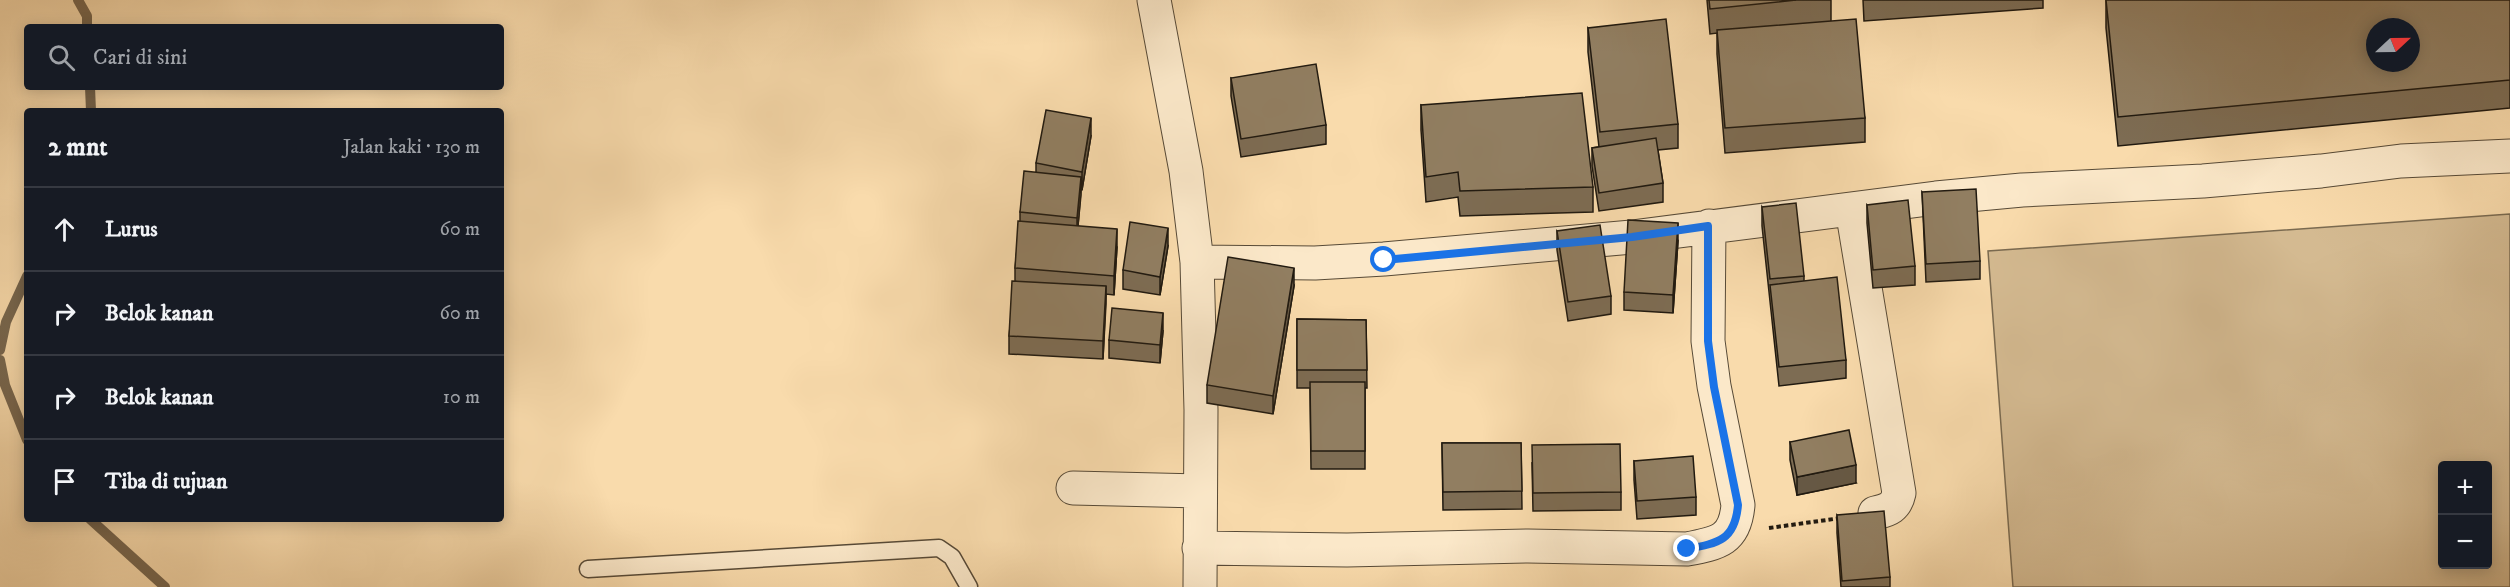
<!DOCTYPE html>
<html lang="id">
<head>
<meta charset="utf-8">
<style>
	:root { --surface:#171b24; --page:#242831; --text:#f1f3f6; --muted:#9ea1a6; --line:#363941 }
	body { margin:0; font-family:"IM FELL DW Pica",serif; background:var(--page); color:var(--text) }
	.controls { position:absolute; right:18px; bottom:18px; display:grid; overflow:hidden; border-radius:6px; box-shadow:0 3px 15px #0003 }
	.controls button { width:54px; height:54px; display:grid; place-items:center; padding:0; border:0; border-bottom:2px solid var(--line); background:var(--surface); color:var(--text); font:30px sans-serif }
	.compass { position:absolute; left:2366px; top:18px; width:54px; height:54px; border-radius:50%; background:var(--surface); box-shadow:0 3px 15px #0003; rotate:68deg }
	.stop { position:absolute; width:18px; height:18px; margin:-14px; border:4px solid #1a73e8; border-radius:50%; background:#fff }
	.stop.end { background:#1a73e8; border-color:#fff; box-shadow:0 2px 6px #0008 }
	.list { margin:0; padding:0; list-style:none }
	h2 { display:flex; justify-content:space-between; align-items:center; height:78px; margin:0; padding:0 24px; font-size:26px }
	h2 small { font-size:20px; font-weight:400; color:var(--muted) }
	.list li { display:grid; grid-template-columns:39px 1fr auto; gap:18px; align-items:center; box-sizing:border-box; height:84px; padding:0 24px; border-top:2px solid var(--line) }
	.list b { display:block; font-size:22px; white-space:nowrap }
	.list em { font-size:20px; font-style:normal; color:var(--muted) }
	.icon { flex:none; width:33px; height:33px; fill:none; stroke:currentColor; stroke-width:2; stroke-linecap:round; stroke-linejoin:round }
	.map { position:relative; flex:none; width:2510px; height:587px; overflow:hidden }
	.search { position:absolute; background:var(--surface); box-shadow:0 3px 15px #0003; left:24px; top:24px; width:480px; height:66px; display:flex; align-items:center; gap:15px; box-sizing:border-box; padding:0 21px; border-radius:6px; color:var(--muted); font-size:22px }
	.panel { position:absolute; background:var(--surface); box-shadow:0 3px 15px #0003; left:24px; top:108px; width:480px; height:414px; border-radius:6px }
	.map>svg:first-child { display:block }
</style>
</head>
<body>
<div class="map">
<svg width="2510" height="587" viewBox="0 0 2510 587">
	<rect width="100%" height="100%" fill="#f9dbac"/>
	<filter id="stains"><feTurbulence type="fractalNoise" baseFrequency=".00333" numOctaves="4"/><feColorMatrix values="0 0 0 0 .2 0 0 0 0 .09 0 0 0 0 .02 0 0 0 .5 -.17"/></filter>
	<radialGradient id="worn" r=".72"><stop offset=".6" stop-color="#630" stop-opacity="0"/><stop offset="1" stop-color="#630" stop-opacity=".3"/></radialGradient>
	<path fill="#d4ba91" stroke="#7a6a50" stroke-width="1.5" fill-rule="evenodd" d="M2510,214V587H2013L1988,251ZM2442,466H2488V564H2442Z"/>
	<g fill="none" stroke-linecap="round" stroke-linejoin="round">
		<path stroke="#77664e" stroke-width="10" d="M78,0L87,16V27
			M90,87L91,111
			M0,350L6,322L27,276
			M0,360L5,385L27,440
			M90,519L165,587"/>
		<defs>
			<path id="lane" d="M588,569L939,548L952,557L969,587"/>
			<path id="street" d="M1154,0L1186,171L1197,262L1201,410L1200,587
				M1852,209L1899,493C1896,507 1889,510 1875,513
				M1197,262L1315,263L1384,259L1632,237L1936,198L2022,190L2203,181L2321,171L2401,161L2510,156
				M1073,488L1200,491
				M1199,548L1347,550L1528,546L1687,549C1719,543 1735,540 1738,505L1714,386L1708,341L1709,226"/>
		</defs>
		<use href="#lane" stroke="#574a37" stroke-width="19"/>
		<use href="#street" stroke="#574a37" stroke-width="35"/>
		<path stroke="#211a10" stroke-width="4" stroke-dasharray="4.5 3" stroke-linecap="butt" d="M1769,528L1841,518"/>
		<use href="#lane" stroke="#fbe8c9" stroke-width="16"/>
		<use href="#street" stroke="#fbe8c9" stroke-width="33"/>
	</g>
	<path fill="#7d6c53" stroke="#211a10" stroke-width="1.5" d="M1707,0H1831V21L1865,118V142L1725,153L1717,54V33L1710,34Z
		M1863,0H2043V8L1864,21Z
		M2106,0H2510V108L2118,146L2106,28Z
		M1588,28L1678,124V148L1658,150L1663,183V202L1599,211L1592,166V148L1599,147L1588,52Z
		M1231,78L1326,125V144L1241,157L1231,96Z
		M1421,105L1593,187V212L1460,216L1458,197L1426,202L1421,130Z
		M1091,136L1082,190H1081L1078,226L1117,247L1114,295L1106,294L1103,359L1009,354V336L1015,281V268L1020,221V212L1036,173V163Z
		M1922,192L1980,261V279L1926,282Z
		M1867,205L1915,266V285L1873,288L1867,223Z
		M1762,207L1804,276V281L1846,360V378L1779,386L1762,226Z
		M1557,231L1611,296V314L1568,321L1557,250Z
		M1678,241L1673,313L1624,310V292Z
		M1168,246L1160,295L1123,289V270Z
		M1294,286L1273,414L1207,403V385Z
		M1297,319L1366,320L1367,388H1365V469H1311L1310,388H1297Z
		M1163,331L1160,363L1109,358V340Z
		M1790,442L1856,483L1797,495L1790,460Z
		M1442,443H1521L1522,509L1443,510Z
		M1634,461L1696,497V515L1637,519L1634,480Z
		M1532,463L1621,492V510L1533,511Z
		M1837,515L1890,577V587H1841L1837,533Z"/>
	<path fill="#665844" stroke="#211a10" stroke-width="1.5" d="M1091,118V136L1082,190V172Z
		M1081,177V195L1077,236V218Z
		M1678,223V241L1673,313V295Z
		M1168,228V246L1160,295V277Z
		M1117,229V247L1114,295V276Z
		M1294,268V286L1273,414V396Z
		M1106,286V304L1103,359V341Z
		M1163,313V331L1160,363V345Z
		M1856,465V483L1797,495V477Z"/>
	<path fill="#917e61" stroke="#211a10" stroke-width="1.5" fill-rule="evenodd" d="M1709,0H1796L1710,9Z
		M2106,0H2510V80L2118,117ZM2375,27H2411V63H2375Z
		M1666,19L1678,124L1600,132L1588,28Z
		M1856,19L1865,118L1725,128L1717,30Z
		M1316,64L1326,125L1241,139L1231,78Z
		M1582,93L1593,187L1460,191L1458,172L1426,177L1421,105Z
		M1046,110L1091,118L1082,172L1036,163Z
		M1656,138L1663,183L1599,193L1592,148Z
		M1024,171L1081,177L1077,218L1020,212Z
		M1976,189L1980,261L1926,264L1922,192Z
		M1908,200L1915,266L1873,270L1867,205Z
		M1796,203L1804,276L1770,279L1762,207Z
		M1628,220L1678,223L1673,295L1624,292Z
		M1018,221L1117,229L1114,276L1015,268Z
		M1130,222L1168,228L1160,277L1123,270Z
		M1600,225L1611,296L1568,302L1557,231Z
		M1228,257L1294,268L1273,396L1207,385Z
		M1837,277L1846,360L1779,367L1770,285Z
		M1012,281L1106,286L1103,341L1009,336Z
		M1112,308L1163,313L1160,345L1109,340Z
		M1297,319L1366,320L1367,370H1297Z
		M1310,382H1365V451H1311Z
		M1849,430L1856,465L1797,477L1790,442Z
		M1442,443H1521L1522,491L1443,492Z
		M1620,444L1621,492L1533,493L1532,445Z
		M1693,456L1696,497L1637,501L1634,461Z
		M1884,511L1890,577L1842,581L1837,515Z"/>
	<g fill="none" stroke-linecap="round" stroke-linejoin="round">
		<path stroke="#1a73e8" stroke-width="8" d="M1384,260L1632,237L1708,226V341L1714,387L1738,505C1735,540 1719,543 1687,549"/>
	</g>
	<rect width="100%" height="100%" filter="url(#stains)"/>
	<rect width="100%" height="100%" fill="url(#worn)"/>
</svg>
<div class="controls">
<button>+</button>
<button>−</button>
</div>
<svg class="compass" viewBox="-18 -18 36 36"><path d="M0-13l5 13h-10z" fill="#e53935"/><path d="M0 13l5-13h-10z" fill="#9ea1a6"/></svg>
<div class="stop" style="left:1384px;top:260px"></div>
<div class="stop end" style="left:1687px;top:549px"></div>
<div class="search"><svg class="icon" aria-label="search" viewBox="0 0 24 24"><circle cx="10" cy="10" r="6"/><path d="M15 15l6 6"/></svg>Cari di sini</div>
<section class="panel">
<h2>2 mnt<small>Jalan kaki · 130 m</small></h2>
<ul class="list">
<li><svg class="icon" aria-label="ahead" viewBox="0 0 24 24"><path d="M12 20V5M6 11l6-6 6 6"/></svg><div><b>Lurus</b></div><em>60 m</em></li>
<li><svg class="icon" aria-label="right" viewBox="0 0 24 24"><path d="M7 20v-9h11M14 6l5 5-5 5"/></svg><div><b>Belok kanan</b></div><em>60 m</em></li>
<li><svg class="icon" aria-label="right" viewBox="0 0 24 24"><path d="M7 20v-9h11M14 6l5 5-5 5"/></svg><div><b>Belok kanan</b></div><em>10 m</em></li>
<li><svg class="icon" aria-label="arrive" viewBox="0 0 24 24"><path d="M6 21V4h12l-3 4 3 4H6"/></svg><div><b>Tiba di tujuan</b></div></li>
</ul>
</section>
</div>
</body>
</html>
